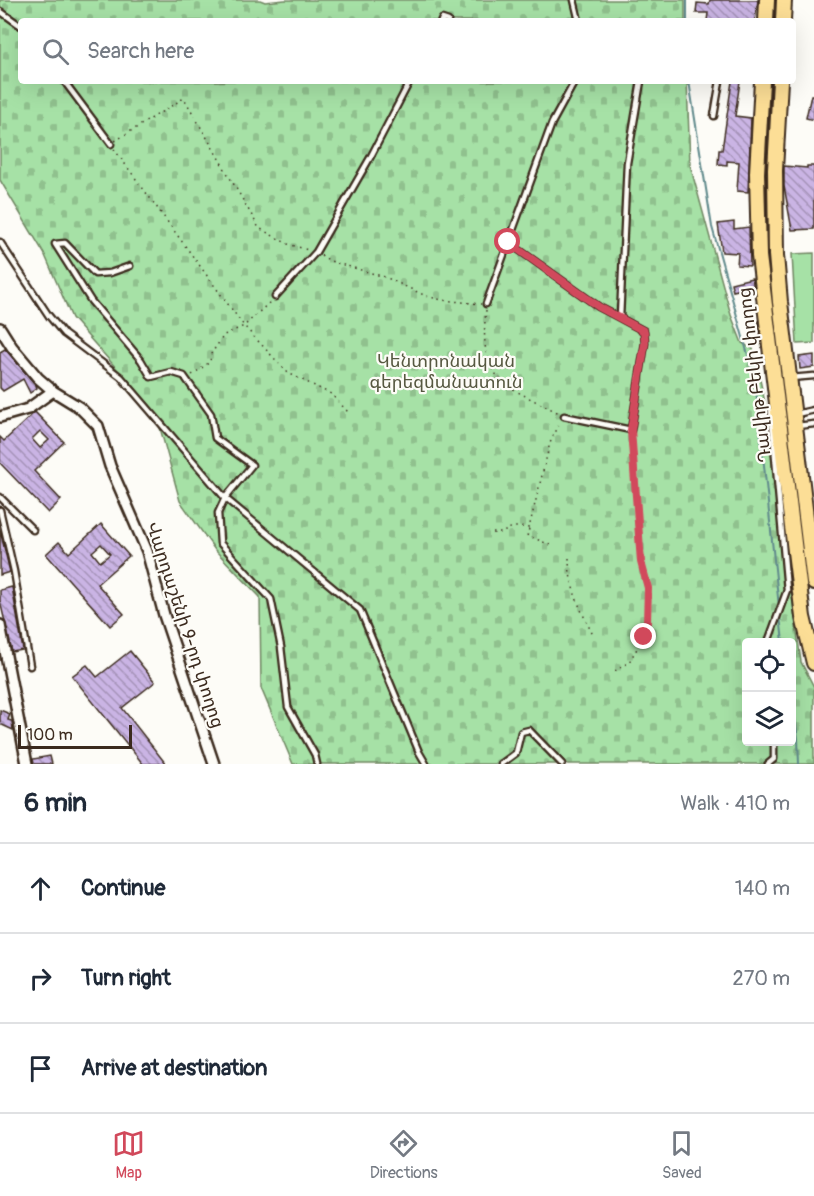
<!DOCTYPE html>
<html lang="en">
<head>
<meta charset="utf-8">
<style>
	:root { --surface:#fff; --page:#f2f2f3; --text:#1f2937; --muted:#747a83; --line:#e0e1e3; --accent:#d1495b }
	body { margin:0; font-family:Pangolin,"Noto Sans Armenian",sans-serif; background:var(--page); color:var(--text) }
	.controls { position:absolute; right:18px; bottom:18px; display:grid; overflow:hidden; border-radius:6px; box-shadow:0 6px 24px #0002 }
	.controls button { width:54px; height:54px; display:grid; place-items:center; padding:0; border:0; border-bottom:2px solid var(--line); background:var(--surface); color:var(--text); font:30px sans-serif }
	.scale { position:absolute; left:18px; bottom:15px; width:114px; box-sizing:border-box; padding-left:6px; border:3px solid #3b2a1e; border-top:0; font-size:16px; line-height:21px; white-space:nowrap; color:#3b2a1e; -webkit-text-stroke:4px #fdfcf7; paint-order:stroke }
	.stop { position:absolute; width:18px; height:18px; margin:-14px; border:4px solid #d1495b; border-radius:50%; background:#fff }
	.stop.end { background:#d1495b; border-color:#fff; box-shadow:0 2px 6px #0008 }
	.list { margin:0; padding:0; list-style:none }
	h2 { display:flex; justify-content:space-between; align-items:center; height:78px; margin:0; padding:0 24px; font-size:26px }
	h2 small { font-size:20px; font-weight:400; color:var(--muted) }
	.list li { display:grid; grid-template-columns:39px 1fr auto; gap:18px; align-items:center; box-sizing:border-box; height:90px; padding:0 24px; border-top:2px solid var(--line) }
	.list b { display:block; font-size:22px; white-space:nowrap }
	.list em { font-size:20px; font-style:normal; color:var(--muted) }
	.icon { flex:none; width:33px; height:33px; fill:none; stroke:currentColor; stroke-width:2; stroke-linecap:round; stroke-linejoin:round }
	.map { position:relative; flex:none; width:814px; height:764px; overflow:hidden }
	.search { position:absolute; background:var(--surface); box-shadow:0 6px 24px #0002; left:18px; right:18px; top:18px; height:66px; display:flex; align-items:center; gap:15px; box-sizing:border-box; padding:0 21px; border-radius:6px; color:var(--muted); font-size:22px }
	.sheet { height:348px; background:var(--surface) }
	nav { display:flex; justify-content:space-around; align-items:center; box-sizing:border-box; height:84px; border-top:2px solid var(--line); background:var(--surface); font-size:16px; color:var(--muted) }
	nav a { display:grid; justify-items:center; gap:3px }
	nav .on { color:var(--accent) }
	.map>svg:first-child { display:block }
</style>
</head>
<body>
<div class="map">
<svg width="814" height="764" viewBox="0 0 814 764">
	<defs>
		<pattern id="cemetery-stones" width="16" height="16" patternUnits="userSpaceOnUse" patternTransform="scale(1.5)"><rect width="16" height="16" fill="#a6e1a6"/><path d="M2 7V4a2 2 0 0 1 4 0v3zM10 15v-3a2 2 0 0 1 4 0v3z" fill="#90c18e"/></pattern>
		<pattern id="building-back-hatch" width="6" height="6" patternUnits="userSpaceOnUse" patternTransform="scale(1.5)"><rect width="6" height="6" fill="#cab4e4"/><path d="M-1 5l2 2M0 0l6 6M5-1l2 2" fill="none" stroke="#a593b8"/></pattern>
	</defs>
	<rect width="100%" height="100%" fill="#fdfcf7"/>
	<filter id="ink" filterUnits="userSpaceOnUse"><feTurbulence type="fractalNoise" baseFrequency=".0167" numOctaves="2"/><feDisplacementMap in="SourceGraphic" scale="12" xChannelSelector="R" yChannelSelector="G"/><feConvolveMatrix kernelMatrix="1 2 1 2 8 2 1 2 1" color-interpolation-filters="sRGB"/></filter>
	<g filter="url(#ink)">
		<path fill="url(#cemetery-stones)" stroke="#708662" stroke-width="1.5" fill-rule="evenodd" d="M0,0H260L265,2L285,0H685V21H21V81H687L690,165L731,315L742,343L753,349L780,469L788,568L801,662L814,687V764H293L261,688L260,597L215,550L180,501L156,413L72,318L44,253L0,180ZM746,642H792V742H746Z"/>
		<path fill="#a6e1a6" stroke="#708662" stroke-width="1.5" d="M814,253V343L797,344L792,254Z"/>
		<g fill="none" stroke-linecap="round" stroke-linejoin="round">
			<path stroke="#618a8c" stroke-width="2" d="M687,21V0
				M689,81L712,227L755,380L779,607
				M780,616L783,642
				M792,697L798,739L799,764"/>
		</g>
		<path fill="url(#building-back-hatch)" stroke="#3b2a1e" stroke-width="1.5" fill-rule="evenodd" d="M710,0H758L755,21H707L708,13H696L697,3L709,4Z
			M732,81H740L735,116L751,118L748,192L737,191L739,162L727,161V165L718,164L719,150H722Z
			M811,95H814V120L806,118Z
			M784,166L807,168V166H814V229L792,230L784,186Z
			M734,222V229L749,227L750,266L737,265L738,253L722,252L718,224Z
			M752,278L754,289L742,292V289L733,291L731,283Z
			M5,349L36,385L37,388L30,393L23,379L3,391L0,388V352Z
			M814,355V367L800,369L799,357Z
			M35,412L64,442L34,471L61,500L48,513L0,463V437L4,441ZM40,431L49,440L40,448L32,439Z
			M101,524L129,556L97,584L124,614L110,626L46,554L59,542L69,553ZM101,544L110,554L100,562L92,552Z
			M0,530L10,572L0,575Z
			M12,587L23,650L12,652L0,601V590Z
			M130,651L155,682L122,708L166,764H143L72,676L87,665L97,677Z
			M0,710L10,714L8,720L12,721L13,730L0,724Z
			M50,756L52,764H34L33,759Z"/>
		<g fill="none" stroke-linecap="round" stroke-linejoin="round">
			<defs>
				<path id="service" d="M574,0L579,21
					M0,11L21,26
					M441,21L442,19L448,21
					M64,81L111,144
					M714,116L720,81
					M0,242L49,316L64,334L121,377L225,498L360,610L419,752L426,764
					M508,242L599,307L620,318
					M130,266L110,273L95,274L65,243L55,244L91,301L141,360L151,377L171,372L184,376L211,414L215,438L252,465L225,498L218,513L220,543L271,599L281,647L288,707L315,755L317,764
					M275,297L316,252L370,158L410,81
					M486,304L552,123L575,81
					M790,378L814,376
					M796,414L814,410
					M564,416L631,430L645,343L644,331L620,318L627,163L641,81
					M797,426L814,424
					M0,497L33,530
					M0,510L14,571L30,666
					M768,642L787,590L771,411
					M501,764L516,753L521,732L529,730L562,764
					M768,764L774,759V742"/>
				<path id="minor" d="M0,328L12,347L38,378L53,391L79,407L98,426L110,466L147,551L164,615L214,764
					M0,417L28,409L53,391
					M0,625L27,764"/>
				<path id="primary" d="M766,21L767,0
					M783,21L784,0
					M762,81L757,173L759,256L803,617L814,663
					M780,81L775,170L776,255L780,302L814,583"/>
			</defs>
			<use href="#service" stroke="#3b2a1e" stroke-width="9"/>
			<use href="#minor" stroke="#3b2a1e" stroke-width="14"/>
			<use href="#primary" stroke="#3b2a1e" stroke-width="18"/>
			<path stroke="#3b2a1e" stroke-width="1.5" stroke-dasharray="1.5 4.5" stroke-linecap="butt" d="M115,141L184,98L259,228L288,244L308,250
				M114,149L244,326L288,373L331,394L348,412
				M321,255L330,261L385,277L426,296L442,300L481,304
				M486,310C478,381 503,384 559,413
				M192,375L210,362L211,354L224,335L244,326L270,302
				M529,529L527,535L550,545
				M493,533H503C510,525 519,527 529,528L550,443L561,421
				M569,558C569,588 581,611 594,637
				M615,671L629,662L644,637L647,622L648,588L641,562L631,437"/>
			<use href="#service" stroke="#fdfcf7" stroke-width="4.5"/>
			<use href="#minor" stroke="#fdfcf7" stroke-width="9"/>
			<use href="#primary" stroke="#fcde96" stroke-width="14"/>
		</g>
	</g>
	<g fill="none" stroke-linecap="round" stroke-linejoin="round" filter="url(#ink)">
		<path stroke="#d1495b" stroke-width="8" d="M508,242L599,307L644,331L645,343L631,430L641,562L648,588L647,622L644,637"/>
	</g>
	<g text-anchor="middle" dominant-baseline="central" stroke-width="4.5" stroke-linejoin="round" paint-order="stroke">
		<g font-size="18" fill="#565840" stroke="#fdfcf7">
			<text x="446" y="361">Կենտրոնական<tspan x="446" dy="21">գերեզմանատուն</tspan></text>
		</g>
		<g font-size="18" fill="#3b2a1e" stroke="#fdfcf7">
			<text transform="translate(755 375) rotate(-97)">Դավիթ Բեկի փողոց</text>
			<text transform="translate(185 625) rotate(72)">Վարդաշենի 9-րդ փողոց</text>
		</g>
	</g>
</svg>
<div class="controls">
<button><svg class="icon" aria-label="locate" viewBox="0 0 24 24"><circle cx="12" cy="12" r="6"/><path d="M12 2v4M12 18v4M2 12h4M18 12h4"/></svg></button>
<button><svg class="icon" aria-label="layers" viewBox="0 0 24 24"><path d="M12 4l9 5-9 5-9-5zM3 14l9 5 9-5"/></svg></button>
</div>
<div class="scale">100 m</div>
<div class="stop" style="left:508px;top:242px"></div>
<div class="stop end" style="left:644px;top:637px"></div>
<div class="search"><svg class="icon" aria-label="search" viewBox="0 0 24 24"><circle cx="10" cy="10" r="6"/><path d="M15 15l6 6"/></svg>Search here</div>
</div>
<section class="sheet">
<h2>6 min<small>Walk · 410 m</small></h2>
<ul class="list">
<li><svg class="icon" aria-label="ahead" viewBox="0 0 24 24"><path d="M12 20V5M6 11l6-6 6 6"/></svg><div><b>Continue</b></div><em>140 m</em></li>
<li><svg class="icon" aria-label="right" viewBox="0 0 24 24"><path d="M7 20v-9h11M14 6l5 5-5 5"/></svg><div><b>Turn right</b></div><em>270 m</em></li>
<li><svg class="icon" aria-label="arrive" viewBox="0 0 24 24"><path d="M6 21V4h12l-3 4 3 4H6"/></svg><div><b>Arrive at destination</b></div></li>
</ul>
</section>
<nav>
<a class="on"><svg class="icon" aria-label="map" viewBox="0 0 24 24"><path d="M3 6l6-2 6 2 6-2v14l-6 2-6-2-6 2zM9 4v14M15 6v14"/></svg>Map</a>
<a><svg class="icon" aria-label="directions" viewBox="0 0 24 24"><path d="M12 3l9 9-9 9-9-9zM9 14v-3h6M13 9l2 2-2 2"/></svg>Directions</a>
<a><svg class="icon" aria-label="saved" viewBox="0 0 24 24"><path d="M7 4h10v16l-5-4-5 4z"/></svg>Saved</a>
</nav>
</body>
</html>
